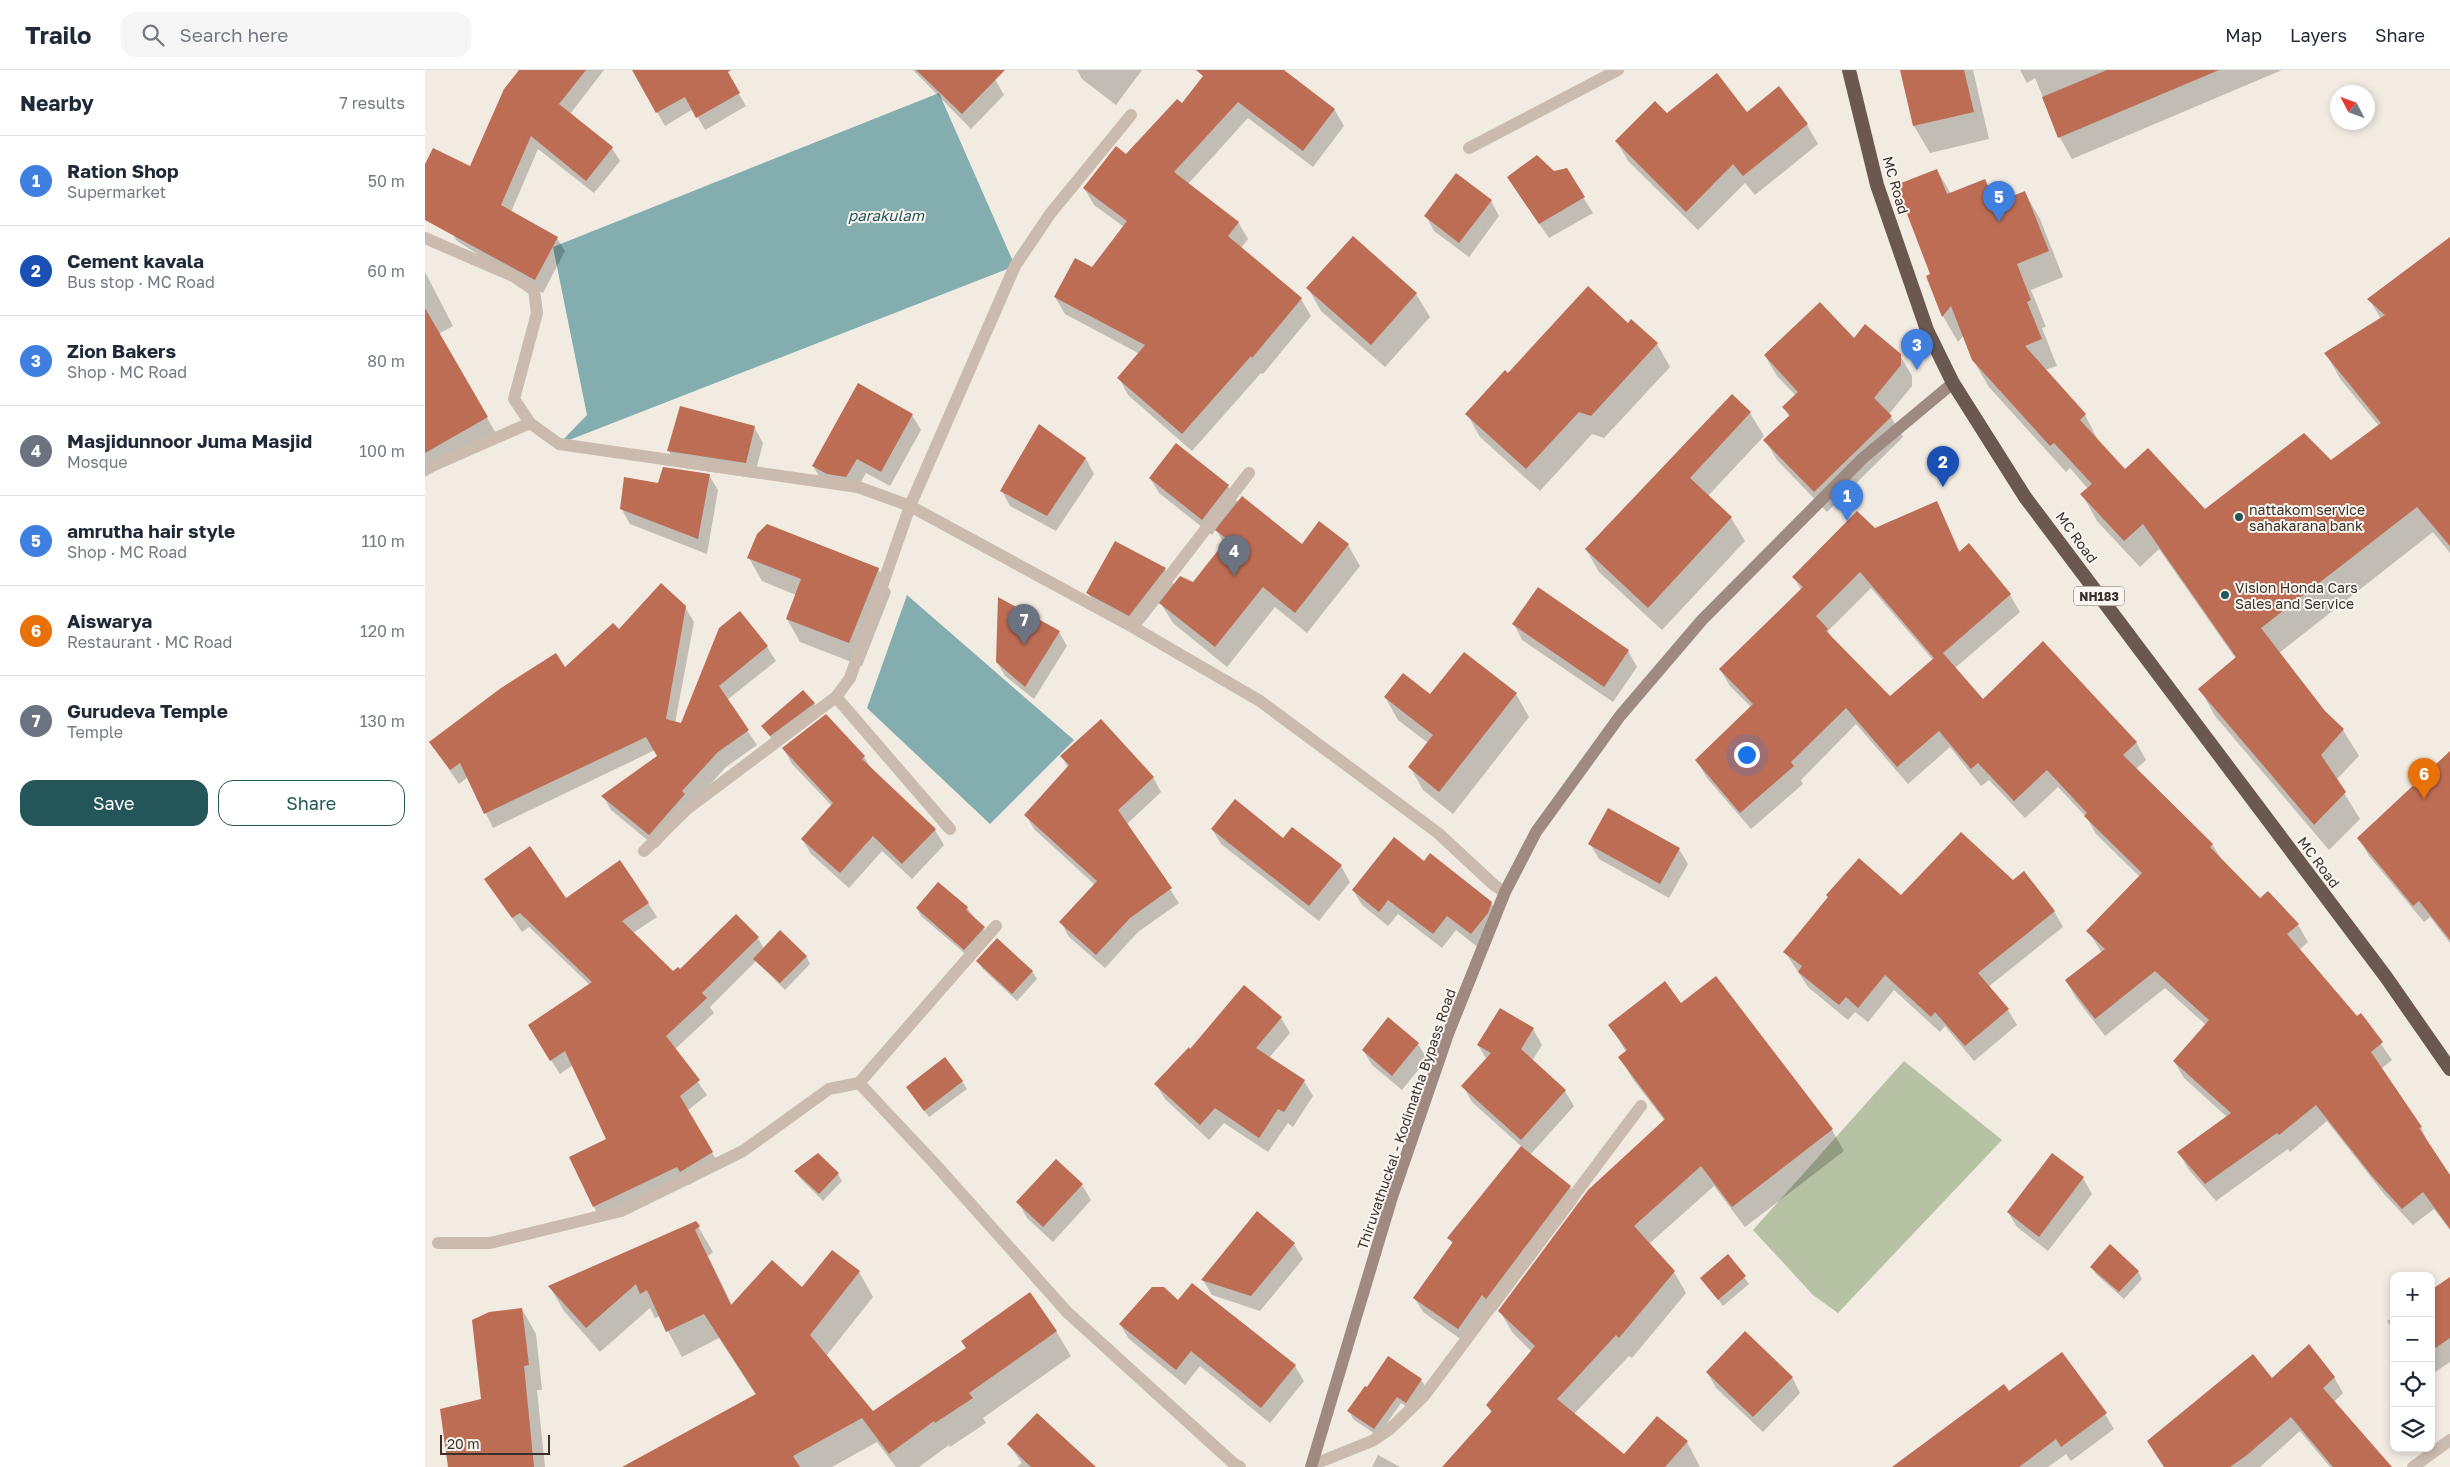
<!DOCTYPE html>
<html lang="en">
<head>
<meta charset="utf-8">
<style>
	:root { --surface:#fff; --page:#f6f6f7; --text:#1f2937; --muted:#747a83; --line:#e0e1e3; --accent:#245659 }
	body { margin:0; font-family:"Golos Text",sans-serif; background:var(--page); color:var(--text) }
	.controls { position:absolute; right:15px; bottom:15px; display:grid; overflow:hidden; border-radius:10px; box-shadow:0 2px 8px #0003 }
	.controls button { width:45px; height:45px; display:grid; place-items:center; padding:0; border:0; border-bottom:1px solid var(--line); background:var(--surface); color:var(--text); font:25px sans-serif }
	.compass { position:absolute; left:1905px; top:15px; width:45px; height:45px; border-radius:50%; background:var(--surface); box-shadow:0 2px 8px #0003; rotate:311deg }
	.scale { position:absolute; left:15px; bottom:12px; width:110px; box-sizing:border-box; padding-left:5px; border:2px solid #3a302c; border-top:0; font-size:14px; line-height:18px; white-space:nowrap; color:#3a302c; -webkit-text-stroke:4px #faf5ef; paint-order:stroke }
	.you { position:absolute; left:1321px; top:684px; width:18px; height:18px; margin:-12px; border:4px solid #fff; border-radius:50%; background:#1a73e8; box-shadow:0 0 0 8px #1a73e833 }
	.badge { display:grid; place-items:center; width:32px; height:32px; border-radius:50%; background:var(--accent); color:#fff; font-size:16px; font-weight:700 }
	.pin { position:absolute; translate:-50% -41px; filter:drop-shadow(0 1px 2px #0008) }
	.pin::after { content:''; position:absolute; top:26px; width:18px; height:15px; background:inherit; clip-path:polygon(0 0,100% 0,50% 100%) }
	.list { margin:0; padding:0; list-style:none }
	h2 { display:flex; justify-content:space-between; align-items:center; height:65px; margin:0; padding:0 20px; font-size:21px }
	h2 small { font-size:16px; font-weight:400; color:var(--muted) }
	.list li { display:grid; grid-template-columns:32px 1fr auto; gap:15px; align-items:center; box-sizing:border-box; height:90px; padding:0 20px; border-top:1px solid var(--line) }
	.list b { display:block; font-size:19px; white-space:nowrap }
	.list p { margin:0; font-size:16px; white-space:nowrap; color:var(--muted) }
	.list em { font-size:16px; font-style:normal; color:var(--muted) }
	.actions { display:flex; gap:10px; padding:15px 20px }
	.actions a { flex:1; padding:11px 0; border:1px solid var(--accent); border-radius:15px; text-align:center; font-size:18px; color:var(--accent) }
	.actions .main { background:var(--accent); color:#fff }
	.icon { flex:none; width:28px; height:28px; fill:none; stroke:currentColor; stroke-width:2; stroke-linecap:round; stroke-linejoin:round }
	.map { position:relative; flex:none; width:2025px; height:1397px; overflow:hidden }
	header { display:flex; align-items:center; gap:30px; box-sizing:border-box; height:70px; padding:0 25px; background:var(--surface); border-bottom:1px solid var(--line) }
	header strong { font-size:24px }
	nav { display:flex; gap:28px; margin-inline-start:auto; font-size:18px }
	.search { width:350px; height:45px; background:var(--page); display:flex; align-items:center; gap:12px; box-sizing:border-box; padding:0 18px; border-radius:15px; color:var(--muted); font-size:19px }
	main { display:flex }
	aside { flex:1; background:var(--surface) }
	.map>svg:first-child { display:block }
</style>
</head>
<body>
<header>
<strong>Trailo</strong>
<div class="search"><svg class="icon" aria-label="search" viewBox="0 0 24 24"><circle cx="10" cy="10" r="6"/><path d="M15 15l6 6"/></svg>Search here</div>
<nav><a>Map</a><a>Layers</a><a>Share</a></nav>
</header>
<main>
<aside>
<h2>Nearby<small>7 results</small></h2>
<ul class="list">
<li><span class="badge" style="background:#3f7fe0">1</span><div><b>Ration Shop</b><p>Supermarket</p></div><em>50 m</em></li>
<li><span class="badge" style="background:#1a4fb4">2</span><div><b>Cement kavala</b><p>Bus stop · MC Road</p></div><em>60 m</em></li>
<li><span class="badge" style="background:#3f7fe0">3</span><div><b>Zion Bakers</b><p>Shop · MC Road</p></div><em>80 m</em></li>
<li><span class="badge" style="background:#6b7280">4</span><div><b>Masjidunnoor Juma Masjid</b><p>Mosque</p></div><em>100 m</em></li>
<li><span class="badge" style="background:#3f7fe0">5</span><div><b>amrutha hair style</b><p>Shop · MC Road</p></div><em>110 m</em></li>
<li><span class="badge" style="background:#e8710a">6</span><div><b>Aiswarya</b><p>Restaurant · MC Road</p></div><em>120 m</em></li>
<li><span class="badge" style="background:#6b7280">7</span><div><b>Gurudeva Temple</b><p>Temple</p></div><em>130 m</em></li>
</ul>
<div class="actions"><a class="main">Save</a><a>Share</a></div>
</aside>
<div class="map">
<svg width="2025" height="1397" viewBox="0 0 2025 1397">
	<rect width="100%" height="100%" fill="#f2ebe2"/>
	<path fill="#b7c1a3" d="M1479,991L1577,1070L1413,1243L1388,1225L1328,1160Z"/>
	<path fill="#83adae" d="M514,23L590,196L134,374L162,345L128,177Z
		M482,525L649,670L565,754L442,638Z"/>
	<path fill="#0003" fill-rule="evenodd" d="M95,0H179L145,44L187,78L195,91L169,123L113,79L86,142L132,168L140,181L118,223L55,188L51,183L32,171L24,158L0,142V97H46Z
		M208,0H300L321,36L280,60L268,39L240,56Z
		M488,0H561L570,9L579,25L546,59Z
		M652,0H717L691,35L657,9Z
		M784,0H851L909,39L919,56L888,97L823,48L763,114L813,152L823,169L816,178L876,229L886,246L838,304L836,303L767,381L703,325L694,308L715,284L640,244L630,227L667,199L699,157L669,135L659,118L702,86L757,35Z
		M1477,0H1548L1564,69L1505,83L1489,56Z
		M1595,0H1857L1647,89L1635,68L1610,8L1602,13Z
		M1242,44H1322L1382,55L1393,74L1330,125L1320,113L1273,160L1203,91L1192,72Z
		M1141,100L1168,143L1124,168L1093,123Z
		M1512,100L1526,124L1560,111L1573,133L1600,123L1615,149L1638,207L1606,220L1621,257L1617,258L1632,296L1620,300L1660,345L1674,372L1700,401L1780,441L1906,392L1954,356L1916,310L1901,284L1956,249L1944,229L2025,169V483L2008,462L1854,583L1899,642L1918,660L1934,686L1911,710L1935,749L1904,780L1790,646L1775,619L1811,589L1734,479L1715,497L1672,451L1657,424L1663,419L1645,398L1641,402L1564,317L1548,290L1539,265L1533,272L1518,246L1503,207L1507,205Z
		M1066,131L1074,146L1044,187L1009,161L1001,146Z
		M0,202L28,256L13,264L72,365L0,407Z
		M883,218L991,224L1005,247L960,297L896,241Z
		M1206,250L1232,274L1245,297L1179,368L1167,364L1115,421L1055,367L1042,344L1083,304L1203,254Z
		M1429,270L1475,285L1487,306V316L1464,344L1478,367L1402,442L1352,390L1340,370L1364,347L1359,337L1371,326L1352,306L1340,286Z
		M1307,326L1325,343L1339,366L1283,426L1306,448L1320,471L1237,560L1174,502L1161,479Z
		M487,345L496,360L465,416L441,403L430,422L397,411L388,396Z
		M615,356L661,389L669,404L631,461L585,436L577,421Z
		M329,357L338,373L329,408L253,397L244,381Z
		M751,374L803,416L813,433L877,475L894,453L923,475L935,496L882,563L850,537L802,597L748,553L735,532L713,560L672,538L663,523L740,499L749,515L768,514L799,474L791,459L787,465L734,423L725,408Z
		M284,405L293,420L282,484L205,454L196,438L234,414Z
		M1512,432L1535,482L1544,475L1585,525L1595,542L1530,598L1558,630L1711,672L1721,690L1711,699L1787,774L1797,790L1835,830L1873,855L1883,872L1874,880L1932,948L1936,945L1967,990L1956,999L1996,1057L2004,1076L2025,1107V1160L2009,1139L1988,1155L1959,1124L1902,1051L1865,1082L1863,1079L1791,1131L1764,1100L1754,1083L1802,1047L1759,1008L1749,991L1781,955L1740,918L1680,966L1651,928L1641,911L1677,883L1663,861L1715,807L1671,764L1662,748L1633,717L1600,748L1564,710L1556,716L1525,677L1483,714L1431,654L1376,710L1378,714L1326,759L1282,708L1272,691L1326,637L1305,616L1295,599L1376,520L1369,507L1449,459ZM1446,518L1508,590L1465,628L1409,571L1403,561Z
		M324,488L453,499L466,522L437,596L375,572L362,549L371,525L337,511Z
		M1113,519L1203,581L1212,597L1188,632L1097,570L1089,554Z
		M260,537L269,552L250,653L257,655L315,543L342,577L351,591L302,630L332,675L301,697L265,736L267,739L232,778L186,740L178,726L234,687L230,680L68,758L43,707L34,714L6,673L140,599L194,561Z
		M634,562L642,576L609,629L580,606L572,592Z
		M1091,624L1104,647L1028,744L998,720L985,697L1003,673L973,650L960,627Z
		M389,633L393,640L350,673L337,656Z
		M358,678L439,687L448,701L510,760L519,775L487,809L457,781L424,818L386,784L377,769L407,736L367,694Z
		M637,686L728,707L736,722L702,754L754,833L713,862L680,898L644,867L636,852L670,815L609,759L601,745L643,698Z
		M2025,691V873L2005,847L1999,852L1944,786L1934,768Z
		M787,759L916,796L925,812L894,851L796,774Z
		M1165,774L1254,779L1263,794L1244,828L1174,789Z
		M999,793L1066,833L1075,848L1055,879L1031,860L1017,878L973,844L963,856L937,835L928,820Z
		M61,809L141,830L223,833L232,847L208,863L248,903L333,868L339,879L381,886L385,894L360,920L331,891L285,937L289,943L250,979L282,1025L262,1041L295,1096L264,1115L261,1111L177,1151L169,1137L183,1069L148,995L135,1004L113,970L165,915L104,857L97,862Z
		M1588,812L1629,841L1638,857L1563,917L1583,940L1592,955L1549,991L1520,956L1515,962L1469,920L1443,952L1430,942L1423,950L1383,917L1360,882L1476,826Z
		M492,838H542L563,865L544,887L496,846Z
		M553,891L607,901L612,909L592,931L557,898Z
		M1291,908L1407,1060L1419,1081L1320,1157L1289,1116L1224,1174L1249,1202L1261,1223L1207,1288L1204,1286L1149,1344L1199,1386L1262,1372L1275,1397H1018L1067,1344L1062,1335L1107,1282L1087,1262L1075,1241L1240,1051L1207,1008L1195,987L1201,982L1185,955L1256,935Z
		M819,917L856,948L865,963L844,988L879,1011L888,1026L868,1057L863,1053L843,1082L799,1053L784,1070L740,1029L731,1014L765,980Z
		M1108,959L1117,975L1107,991L1140,1021L1149,1036L1105,1085L1145,1117L1153,1131L1070,1242L1066,1238L1041,1273L998,1242L990,1229L1028,1175L1024,1168L1097,1077L1047,1032L1038,1016L1062,990L1053,975Z
		M993,974L1002,989L977,1020L947,995L938,980Z
		M537,1011L542,1019L504,1047L487,1024Z
		M631,1091L657,1115L666,1130L628,1172L602,1148L593,1132Z
		M371,1101L413,1104L417,1111L398,1131L375,1108Z
		M1658,1108L1667,1124L1623,1181L1592,1157L1583,1142Z
		M271,1153L288,1182L283,1186L307,1235L377,1219L434,1202L448,1227L401,1286L447,1343L631,1261L646,1286L558,1348L561,1353L525,1377L524,1375L494,1397H471L452,1372L407,1397H200L331,1325L294,1268L257,1287L235,1246L230,1248L225,1238L175,1282L139,1241L125,1217Z
		M869,1174L878,1189L835,1241L787,1225L778,1210Z
		M1303,1186L1324,1214L1298,1236L1277,1208Z
		M1667,1197L1713,1201L1717,1209L1699,1229L1671,1204Z
		M2025,1208V1292L2006,1305V1221Z
		M753,1232L870,1296L879,1311L845,1353L775,1296L760,1315L704,1269L695,1254Z
		M97,1239L111,1264L117,1320H112L120,1397H25L58,1330Z
		M1969,1247V1262L1962,1251Z
		M1282,1302L1367,1307L1375,1323L1338,1362L1291,1318Z
		M1909,1307L1918,1323L1909,1332L1965,1397H1905L1875,1361L1835,1397H1739L1846,1310Z
		M996,1310L1001,1317L985,1339L976,1333L953,1366L928,1349L924,1341Z
		M1584,1323L1680,1344L1689,1359L1646,1391L1641,1384L1623,1397H1490Z
		M584,1375L668,1397H592L597,1393Z
		M953,1385L975,1397H947Z"/>
	<path fill="#be6d55" fill-rule="evenodd" d="M94,0H161L134,34L188,77L161,111L106,66L76,135L133,167L110,210L0,150V94L8,78L45,96L79,19Z
		M207,0H306L303,2L315,23L271,48L260,27L231,43Z
		M491,0H580L537,44Z
		M771,0H859L910,39L878,81L813,32L749,102L814,152L803,166L877,228L827,288L826,286L757,364L692,308L720,275L629,227L650,188L667,197L702,151L658,118L691,76L701,84L752,29L757,33L778,6Z
		M1475,0H1539L1549,42L1488,56Z
		M1682,0H1794L1633,68L1617,27Z
		M1292,3L1322,42L1354,16L1383,54L1318,106L1308,94L1261,142L1190,71L1230,31L1242,43Z
		M1112,85L1129,101L1142,98L1160,127L1114,154L1082,107Z
		M1512,99L1522,124L1560,109L1570,133L1600,121L1624,181L1592,194L1606,230L1602,232L1617,269L1600,276L1661,344L1655,350L1700,399L1723,378L1780,439L1879,363L1906,390L1956,353L1899,283L1960,245L1942,229L2025,167V476L1992,437L1836,558L1900,641L1919,659L1896,685L1921,722L1889,755L1773,619L1811,587L1718,454L1699,471L1655,424L1667,414L1629,373L1625,376L1547,290L1526,236L1517,247L1501,206L1505,204L1471,115Z
		M1031,103L1067,130L1034,173L999,146Z
		M928,166L992,223L946,275L881,218Z
		M1163,216L1203,253L1206,249L1233,273L1166,346L1154,342L1101,399L1040,344L1080,300L1083,303Z
		M1395,232L1429,268L1440,254L1476,284V295L1449,328L1467,346L1389,422L1338,370L1365,345L1357,337L1373,322L1339,285Z
		M0,238L63,347L0,383Z
		M433,313L488,344L456,402L432,389L421,407L402,404L387,396Z
		M1307,324L1326,342L1265,408L1307,447L1223,538L1160,479Z
		M255,336L330,356L321,393L242,381Z
		M614,354L661,388L622,446L575,421Z
		M751,373L804,415L777,450L724,408Z
		M238,397L285,404L273,469L195,439L199,407L233,413Z
		M817,426L877,474L894,451L924,474L870,543L838,517L790,577L734,533L755,506L768,512L802,469L790,460Z
		M1512,431L1534,482L1544,473L1586,524L1518,583L1558,629L1618,571L1712,672L1698,685L1788,774L1785,777L1835,828L1843,821L1874,854L1862,864L1932,946L1936,943L1958,972L1946,982L1997,1057L1994,1058L2025,1105V1159L1998,1122L1977,1139L1947,1106L1891,1035L1854,1065L1852,1063L1780,1114L1752,1082L1806,1043L1748,991L1784,950L1730,901L1670,949L1640,910L1680,879L1661,861L1717,803L1659,746L1662,743L1622,700L1589,731L1553,693L1546,699L1514,661L1472,697L1421,638L1366,692L1369,696L1315,743L1270,690L1328,634L1294,599L1378,517L1367,507L1432,441L1450,458ZM1435,502L1509,588L1465,626L1401,561L1403,559L1391,546Z
		M342,454L454,498L424,573L361,549L376,509L322,488L332,464Z
		M690,471L741,498L704,546L661,523Z
		M236,513L261,536L241,649L256,653L294,558L315,541L343,576L294,616L324,660L293,682L257,721L260,724L224,765L176,726L232,686L221,667L59,744L35,693L25,700L4,672L76,618L131,583L140,597L188,553L194,559Z
		M1113,517L1204,580L1179,617L1087,554Z
		M573,527L635,561L600,617L571,592Z
		M1039,582L1092,623L1014,722L983,697L1008,665L959,627L978,603L1005,624Z
		M378,620L390,633L345,666L336,656Z
		M401,644L440,686L437,689L511,759L477,794L448,766L415,803L376,769L408,733L357,678Z
		M676,649L729,707L693,740L747,818L705,848L671,885L634,852L672,811L599,745L644,695L635,686Z
		M2025,681V870L1994,831L1988,836L1932,768Z
		M810,729L858,768L867,757L917,795L884,836L786,759Z
		M1183,738L1255,778L1235,814L1163,774Z
		M1536,762L1588,810L1599,801L1630,841L1553,903L1584,939L1540,976L1510,942L1506,947L1460,905L1433,938L1421,927L1414,935L1373,902L1377,896L1358,882L1403,827L1401,825L1434,788L1476,825Z
		M969,767L999,791L1005,783L1067,832L1063,843L1046,864L1022,846L1008,864L963,830L954,842L927,820Z
		M105,776L141,828L195,790L224,833L197,851L248,901L253,897L255,899L311,844L334,867L277,923L282,928L241,966L275,1010L255,1026L288,1082L255,1102L252,1097L168,1137L144,1087L181,1069L140,981L125,991L103,955L167,912L95,843L87,848L59,809Z
		M513,812L543,837L541,840L560,857L539,880L491,838Z
		M355,860L382,886L355,913L328,889Z
		M572,868L608,901L587,924L551,891Z
		M1291,906L1408,1059L1307,1137L1276,1096L1209,1156L1250,1201L1194,1268L1191,1265L1132,1329L1199,1384L1232,1346L1263,1371L1240,1397H1017L1067,1341L1061,1335L1110,1276L1073,1241L1163,1120L1240,1049L1193,987L1202,980L1183,955L1240,911L1256,933Z
		M819,915L857,947L831,978L880,1010L859,1042L853,1039L834,1068L790,1038L775,1055L729,1014L764,977L765,979Z
		M1075,938L1109,958L1096,979L1141,1020L1096,1070L1036,1016L1066,983L1052,975Z
		M963,947L994,973L967,1006L937,980Z
		M520,987L538,1011L499,1041L481,1017Z
		M1096,1076L1146,1116L1061,1229L1057,1225L1033,1259L988,1228L1028,1172L1022,1168Z
		M393,1083L414,1103L394,1124L369,1101Z
		M1627,1083L1659,1107L1614,1167L1582,1142Z
		M631,1089L658,1114L618,1157L591,1132Z
		M832,1141L870,1173L826,1226L776,1210Z
		M271,1151L275,1156L270,1160L306,1235L347,1190L377,1217L407,1180L435,1201L385,1265L448,1341L541,1278L536,1271L605,1222L632,1261L544,1323L548,1328L510,1353L509,1351L464,1384L437,1348L368,1386L375,1397H197L331,1324L279,1244L241,1262L222,1220L215,1224L211,1214L161,1258L123,1216Z
		M1685,1174L1714,1201L1694,1222L1665,1197Z
		M1303,1184L1321,1206L1293,1230L1275,1208Z
		M2025,1207V1268L2006,1281V1220Z
		M767,1213L871,1295L836,1338L766,1281L751,1300L694,1254L727,1217H739L753,1230Z
		M97,1238L104,1295L99,1296L109,1397H23L15,1339L56,1329L47,1250L64,1242Z
		M1320,1261L1368,1307L1328,1347L1281,1302Z
		M1884,1274L1910,1307L1898,1318L1967,1397H1908L1866,1347L1822,1385L1805,1397H1739L1722,1371L1828,1284L1847,1308Z
		M1637,1282L1682,1343L1636,1377L1631,1369L1594,1397H1467L1579,1314L1584,1321Z
		M963,1286L997,1309L981,1333L972,1327L949,1359L922,1341L940,1316L942,1317Z
		M612,1343L671,1397H606L582,1374Z"/>
	<g fill="none" stroke-linecap="round" stroke-linejoin="round">
		<path stroke="#cabbae" stroke-width="12" d="M1044,78L1193,0
			M0,168L88,206L109,220L112,243L89,329L105,353L134,374L433,417L485,436L706,556L835,631L1013,763L1069,815L1080,822
			M0,399L105,353
			M706,556L824,403
			M411,627L525,759
			M219,781L262,739L411,627L425,608L485,436L590,196L625,144L706,45
			M434,1013L510,1094L642,1242L808,1393L815,1397
			M13,1173H65L196,1141L318,1081L404,1019L434,1013L571,856
			M887,1395L947,1371L965,1359L999,1326L1216,1036
			M1988,1397L2025,1370"/>
		<path stroke="#9e8a80" stroke-width="12" d="M886,1397L967,1127L1023,964L1080,822L1111,762L1195,646L1277,550L1438,388L1528,313"/>
		<path stroke="#6a5851" stroke-width="14" d="M1424,0L1452,115L1502,260L1528,313L1600,427L1961,907L2025,999"/>
	</g>
	<g fill="#245659" stroke="#faf5ef" stroke-width="2">
		<circle cx="1814" cy="447" r="5"/>
		<circle cx="1800" cy="525" r="5"/>
	</g>
	<g text-anchor="middle" dominant-baseline="central" stroke-width="4" stroke-linejoin="round" paint-order="stroke">
		<rect fill="#faf5ef" stroke="#746b66" stroke-width="1" x="1649" y="516.5" width="50" height="19" rx="4"/>
		<g font-size="12" font-weight="bold" fill="#3a302c">
			<text x="1674" y="526">NH183</text>
		</g>
		<g font-size="14" fill="#3a302c" stroke="#faf5ef">
			<text transform="translate(1471 115) rotate(74)">MC Road</text>
			<text transform="translate(1652 467) rotate(54)">MC Road</text>
			<text transform="translate(1894 792) rotate(53)">MC Road</text>
			<text transform="translate(981 1049) rotate(-71)">Thiruvathuckal - Kodimatha Bypass Road</text>
		</g>
		<g font-size="14" fill="#3a302c" stroke="#faf5ef" text-anchor="start">
			<text x="1824" y="439">nattakom service<tspan x="1824" dy="16">sahakarana bank</tspan></text>
			<text x="1810" y="517">Vision Honda Cars<tspan x="1810" dy="16">Sales and Service</tspan></text>
		</g>
		<g font-size="15" font-style="italic" fill="#245659" stroke="#faf5ef">
			<text x="461" y="145">parakulam</text>
		</g>
	</g>
</svg>
<div class="controls">
<button>+</button>
<button>−</button>
<button><svg class="icon" aria-label="locate" viewBox="0 0 24 24"><circle cx="12" cy="12" r="6"/><path d="M12 2v4M12 18v4M2 12h4M18 12h4"/></svg></button>
<button><svg class="icon" aria-label="layers" viewBox="0 0 24 24"><path d="M12 4l9 5-9 5-9-5zM3 14l9 5 9-5"/></svg></button>
</div>
<svg class="compass" viewBox="-18 -18 36 36"><path d="M0-13l5 13h-10z" fill="#e53935"/><path d="M0 13l5-13h-10z" fill="#747a83"/></svg>
<div class="scale">20 m</div>
<div class="you"></div>
<div class="pin badge" style="left:1422px;top:451px;background:#3f7fe0">1</div>
<div class="pin badge" style="left:1518px;top:417px;background:#1a4fb4">2</div>
<div class="pin badge" style="left:1492px;top:300px;background:#3f7fe0">3</div>
<div class="pin badge" style="left:809px;top:506px;background:#6b7280">4</div>
<div class="pin badge" style="left:1574px;top:152px;background:#3f7fe0">5</div>
<div class="pin badge" style="left:1999px;top:729px;background:#e8710a">6</div>
<div class="pin badge" style="left:599px;top:575px;background:#6b7280">7</div>
</div>
</main>
</body>
</html>
